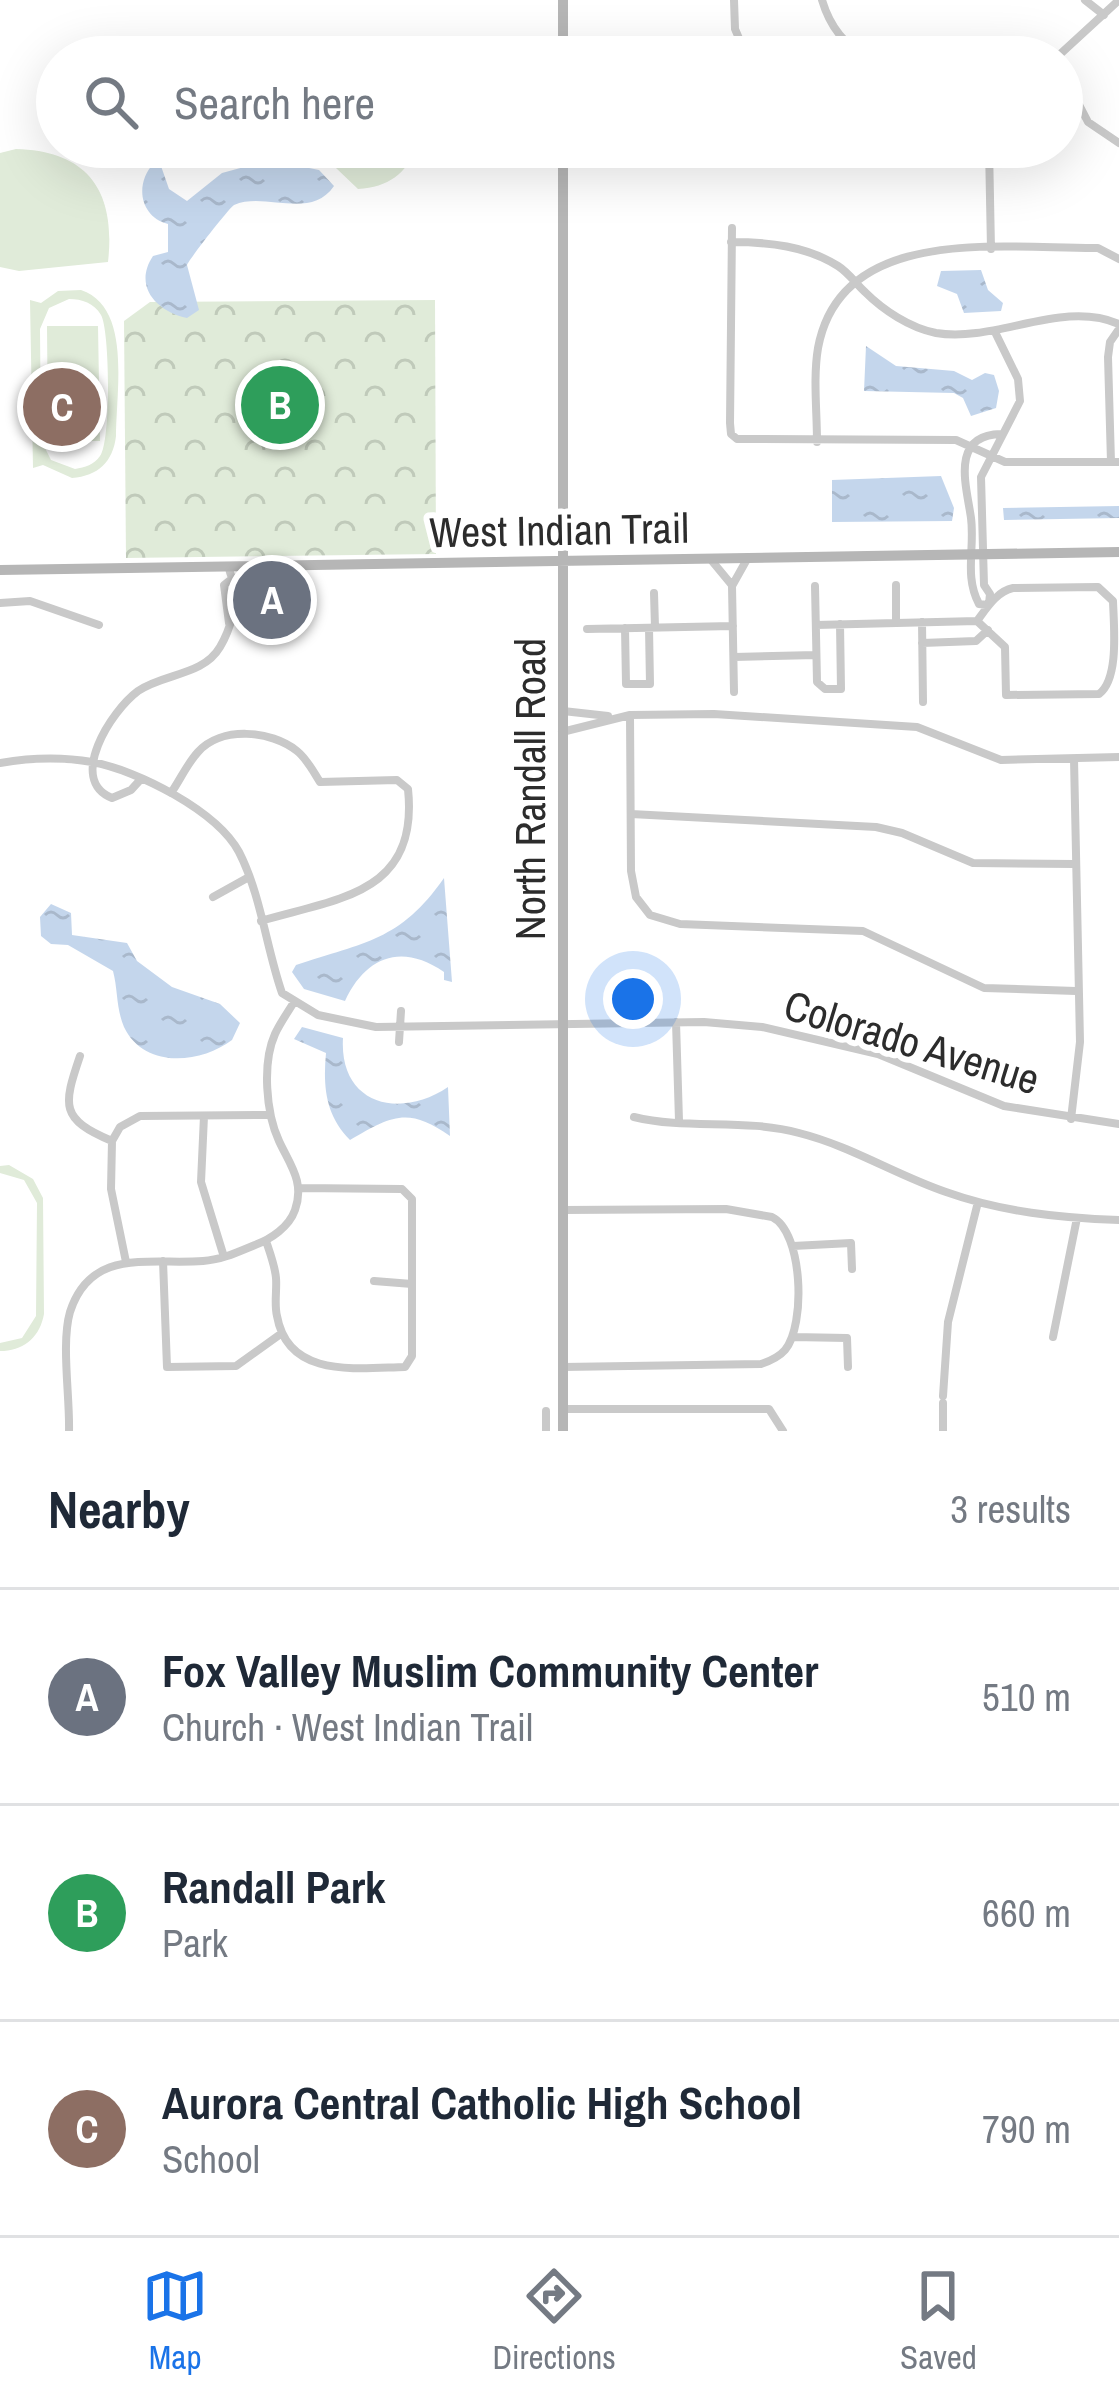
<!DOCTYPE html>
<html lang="en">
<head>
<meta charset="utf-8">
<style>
	:root { --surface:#fff; --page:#f6f6f7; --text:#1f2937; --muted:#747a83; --line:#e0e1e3; --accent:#1a73e8 }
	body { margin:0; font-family:"Archivo Narrow",sans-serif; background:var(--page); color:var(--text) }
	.you { position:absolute; left:633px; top:999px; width:42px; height:42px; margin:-30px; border:9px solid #fff; border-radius:50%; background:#1a73e8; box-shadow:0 0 0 18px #1a73e833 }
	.badge { display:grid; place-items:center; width:78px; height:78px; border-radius:50%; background:var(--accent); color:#fff; font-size:39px; font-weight:700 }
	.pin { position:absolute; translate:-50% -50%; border:6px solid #fff; box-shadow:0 3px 12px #0006 }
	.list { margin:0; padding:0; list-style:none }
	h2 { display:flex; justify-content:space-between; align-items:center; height:156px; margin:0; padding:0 48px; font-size:51px }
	h2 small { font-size:39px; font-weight:400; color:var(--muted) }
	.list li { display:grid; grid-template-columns:78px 1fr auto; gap:36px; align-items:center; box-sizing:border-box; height:216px; padding:0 48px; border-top:3px solid var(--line) }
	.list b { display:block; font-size:45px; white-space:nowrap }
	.list p { margin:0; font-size:39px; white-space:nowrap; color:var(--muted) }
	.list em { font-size:39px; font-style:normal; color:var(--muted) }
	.icon { flex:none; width:66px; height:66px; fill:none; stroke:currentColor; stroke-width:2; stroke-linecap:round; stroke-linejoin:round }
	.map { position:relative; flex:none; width:1119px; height:1431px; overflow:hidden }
	.search { position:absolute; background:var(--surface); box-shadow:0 12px 48px #0002; left:36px; right:36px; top:36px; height:132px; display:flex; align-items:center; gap:30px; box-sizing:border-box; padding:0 42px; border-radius:66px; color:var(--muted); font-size:45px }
	.sheet { height:804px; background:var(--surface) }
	nav { display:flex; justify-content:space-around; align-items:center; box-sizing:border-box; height:168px; border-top:3px solid var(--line); background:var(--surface); font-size:33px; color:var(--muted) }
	nav a { display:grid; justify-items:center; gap:6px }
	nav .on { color:var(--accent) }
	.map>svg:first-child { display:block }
</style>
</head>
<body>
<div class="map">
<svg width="1119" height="1431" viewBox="0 0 1119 1431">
	<defs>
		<pattern id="park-crowns" width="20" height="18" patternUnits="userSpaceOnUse" patternTransform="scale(3)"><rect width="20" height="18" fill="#e0ebd9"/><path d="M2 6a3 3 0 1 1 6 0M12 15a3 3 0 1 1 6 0" fill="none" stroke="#c0caba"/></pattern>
		<pattern id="water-ripples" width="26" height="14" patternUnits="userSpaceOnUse" patternTransform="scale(3)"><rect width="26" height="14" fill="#c4d6ec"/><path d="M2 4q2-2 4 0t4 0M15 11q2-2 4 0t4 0" fill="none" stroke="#a9b8cb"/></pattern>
	</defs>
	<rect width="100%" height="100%" fill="#fff"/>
	<path fill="#e0ebd9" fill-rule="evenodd" d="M314,147H418C405,174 389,187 358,189Z
		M16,149C89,151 116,192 108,262L19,271L0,267V153Z
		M81,290C132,307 116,391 116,436C113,462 98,476 72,478L43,465L33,468L30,300L41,303L58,291ZM69,299C82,299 94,303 101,315C110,331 111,442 100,456C94,465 85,467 75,469L51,460L41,440L40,329L49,308Z
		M47,326H98L100,441H48Z
		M9,1165L33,1179L43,1198L44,1314C40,1336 26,1349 4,1351H0V1343L22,1338L36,1316L37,1203L24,1180L0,1173V1166Z"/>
	<path fill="url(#park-crowns)" d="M435,300L436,554L126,558L124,321L150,302Z"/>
	<path fill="url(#water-ripples)" d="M270,160L319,170L334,186C310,221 265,191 234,205C230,207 190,258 187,265L199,310L187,318C156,311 133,286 153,256L168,252V224C140,217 134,184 154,163L161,166L169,189L187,201L222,173Z
		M981,270L988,290L1003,303L1001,311L964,313L957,294L937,286L941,271Z
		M866,346L896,366L954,371L972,380L985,373L994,375L999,391L996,408L971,416L963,398L954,393L864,391Z
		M941,476L954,508L952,521L832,522V480Z
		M1119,506V518L1004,520L1003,508Z
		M444,878L452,982L444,980V972C402,943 366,956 345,1001L304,989L292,972L296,965C365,942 400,941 444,878Z
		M51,904L71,913L72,935L127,943L137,961L172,987L220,1004L240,1023L232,1040C200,1064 144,1069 124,1027C116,1008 118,990 113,971L68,945L51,944L41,936L40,917Z
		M302,1027L343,1038C339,1104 399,1120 448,1087L450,1136C408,1106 391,1116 350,1140C325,1115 323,1086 326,1053L294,1039Z"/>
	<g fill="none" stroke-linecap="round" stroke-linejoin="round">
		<path stroke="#c9c9c9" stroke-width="8" d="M734,0L735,29L747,57
			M822,0C829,24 844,45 867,57
			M1085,0L1104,15
			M1057,57L1119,0
			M1062,72L1088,122L1119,143
			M740,147L751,156L767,160L990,156
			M989,147L991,249
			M732,228L730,423L731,434L737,439L956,440L1005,462H1119
			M731,242C769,242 806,246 838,266C849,273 856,284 865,292C883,310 910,328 936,333C996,343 1062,299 1119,324
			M817,442C817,411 813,378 818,348C841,223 1004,249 1098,248L1119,259
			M1111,462L1108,357L1110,342L1119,329
			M712,561L731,584
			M229,581L224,585L229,623
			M896,585V622
			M815,586L817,682L825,689H841L840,624
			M1098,587L1113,601C1114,629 1119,679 1099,694L1006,695L1005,647L977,621C986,609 997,591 1013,588Z
			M654,593L655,627
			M0,603L30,601L99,625
			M989,604L990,594L984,585L981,477L1020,401L1018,379L995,332
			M988,605L979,604C964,576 975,548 971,518C967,488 949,435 1001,434
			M922,622L923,702
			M816,625L977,621
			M625,628L626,684H650L649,628
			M587,629L733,626
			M922,643L976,641L988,630
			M734,657L816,655
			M734,692L732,586L746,561
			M563,711L608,716
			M630,715L631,871L636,897L650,915L680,924L863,931L984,988L1076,991
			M562,732L630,715L714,714L917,727L1001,760L1119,757
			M0,763C29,758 63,757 92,762C137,770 217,811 239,852C261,895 266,947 282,993L318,1015L376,1027L704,1022L762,1027L878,1054L1004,1106L1119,1124
			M141,779L131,790L112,798C67,780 111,711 138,691C164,673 203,676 220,647C230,630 239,602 234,583C232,577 229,572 229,567
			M171,793C180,780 187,764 198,752C221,726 271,730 297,751C307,759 313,771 320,782L397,780L408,789C419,894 339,898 261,921
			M631,814L876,827L902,833L973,863L1074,864
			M213,897L249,877
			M676,1022L679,1121
			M399,1042L401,1011
			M80,1056C63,1106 60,1119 112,1141
			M204,1116L201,1182L224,1257
			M634,1117C687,1130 744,1118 799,1133C851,1146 896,1175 946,1192C1002,1212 1060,1218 1119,1220
			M1071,1119L1080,1042L1074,759
			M563,1210L726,1209L772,1217C803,1232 806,1325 785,1350C779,1357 770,1361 761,1364L563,1367
			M266,1241C270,1253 275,1266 276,1278C277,1291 274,1304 277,1316C288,1379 358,1368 405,1367L412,1356V1199L402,1189L299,1188
			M793,1246L851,1243L852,1269
			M163,1261L167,1367L236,1366L282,1333
			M126,1262L111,1189L112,1141L120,1127L140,1116L270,1115
			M374,1281L412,1284
			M793,1337L847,1338L848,1367
			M1053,1337L1077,1218
			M943,1396L948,1322L978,1202
			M563,1409H769L783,1431
			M69,1431C70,1397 61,1343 70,1312C91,1247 150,1265 203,1261C221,1260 238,1252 255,1245C271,1239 289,1227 295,1210C305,1182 290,1165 279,1141C266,1113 262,1063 275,1034C280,1023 288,1012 294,1002
			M546,1431V1411
			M943,1431V1403"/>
		<path stroke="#b6b6b6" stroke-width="10" d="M563,57V0
			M0,570L1119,552
			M563,1431V147"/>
	</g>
	<g text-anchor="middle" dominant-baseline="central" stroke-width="12" stroke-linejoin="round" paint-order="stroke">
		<g font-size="42" fill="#2c2c2c" stroke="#fff">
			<text transform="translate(559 530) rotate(-1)">West Indian Trail</text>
			<text transform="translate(530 789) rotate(-90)">North Randall Road</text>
			<text transform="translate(912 1042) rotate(17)">Colorado Avenue</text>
		</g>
	</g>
</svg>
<div class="you"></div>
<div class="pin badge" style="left:272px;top:600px;background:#6b7280">A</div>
<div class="pin badge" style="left:280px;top:405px;background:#2e9e5b">B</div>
<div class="pin badge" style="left:62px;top:407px;background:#8d6e63">C</div>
<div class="search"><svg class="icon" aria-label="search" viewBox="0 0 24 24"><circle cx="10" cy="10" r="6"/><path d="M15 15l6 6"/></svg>Search here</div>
</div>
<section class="sheet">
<h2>Nearby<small>3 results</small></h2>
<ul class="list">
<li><span class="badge" style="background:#6b7280">A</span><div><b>Fox Valley Muslim Community Center</b><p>Church · West Indian Trail</p></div><em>510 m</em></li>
<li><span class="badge" style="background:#2e9e5b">B</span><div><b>Randall Park</b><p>Park</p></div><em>660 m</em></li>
<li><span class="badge" style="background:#8d6e63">C</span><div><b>Aurora Central Catholic High School</b><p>School</p></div><em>790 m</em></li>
</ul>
</section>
<nav>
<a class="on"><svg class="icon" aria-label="map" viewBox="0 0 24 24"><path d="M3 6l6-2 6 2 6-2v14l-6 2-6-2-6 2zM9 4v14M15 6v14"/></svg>Map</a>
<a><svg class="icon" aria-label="directions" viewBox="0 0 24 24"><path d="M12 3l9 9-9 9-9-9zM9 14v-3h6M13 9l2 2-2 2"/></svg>Directions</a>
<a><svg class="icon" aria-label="saved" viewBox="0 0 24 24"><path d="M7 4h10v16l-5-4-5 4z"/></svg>Saved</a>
</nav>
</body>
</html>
